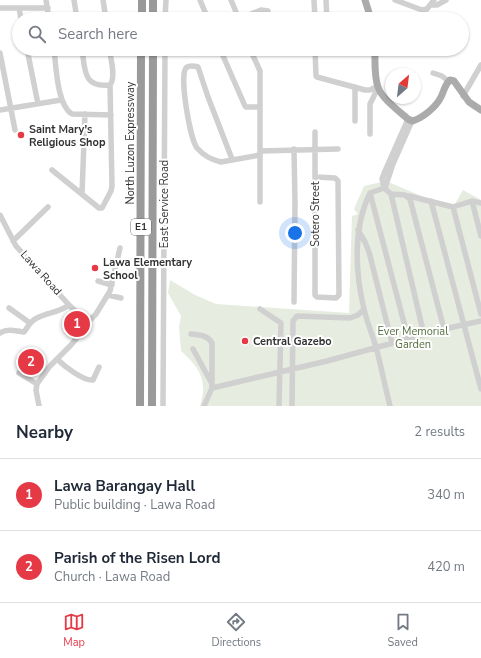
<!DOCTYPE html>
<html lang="en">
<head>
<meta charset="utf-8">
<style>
	:root { --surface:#fff; --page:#f6f6f7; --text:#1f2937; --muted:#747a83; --line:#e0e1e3; --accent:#e63946 }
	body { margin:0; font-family:"Nunito Sans",sans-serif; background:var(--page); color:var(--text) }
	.compass { position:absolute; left:385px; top:68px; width:36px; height:36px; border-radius:50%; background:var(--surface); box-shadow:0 1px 3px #0004; rotate:28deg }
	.you { position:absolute; left:295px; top:233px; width:14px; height:14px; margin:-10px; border:3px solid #fff; border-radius:50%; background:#1a73e8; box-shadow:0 0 0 6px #1a73e833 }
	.badge { display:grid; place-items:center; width:26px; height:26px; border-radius:50%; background:var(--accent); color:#fff; font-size:13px; font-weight:700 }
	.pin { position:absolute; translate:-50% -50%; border:2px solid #fff; box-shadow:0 1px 4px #0006 }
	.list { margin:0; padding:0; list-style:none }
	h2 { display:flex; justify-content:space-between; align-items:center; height:52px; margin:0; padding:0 16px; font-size:17px }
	h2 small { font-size:13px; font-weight:400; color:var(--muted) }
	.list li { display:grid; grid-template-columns:26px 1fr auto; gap:12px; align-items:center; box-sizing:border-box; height:72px; padding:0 16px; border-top:1px solid var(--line) }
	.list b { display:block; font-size:15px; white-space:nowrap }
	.list p { margin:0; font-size:13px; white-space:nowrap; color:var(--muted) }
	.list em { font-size:13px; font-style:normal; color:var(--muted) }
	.icon { flex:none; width:22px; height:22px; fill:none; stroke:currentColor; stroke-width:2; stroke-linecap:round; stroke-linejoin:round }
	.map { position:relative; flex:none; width:481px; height:406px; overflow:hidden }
	.search { position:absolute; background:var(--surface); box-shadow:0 1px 3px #0004; left:12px; right:12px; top:12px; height:44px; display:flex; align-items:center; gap:10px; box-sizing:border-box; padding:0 14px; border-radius:22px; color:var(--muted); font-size:15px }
	.sheet { height:196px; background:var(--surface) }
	nav { display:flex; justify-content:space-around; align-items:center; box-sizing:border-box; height:56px; border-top:1px solid var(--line); background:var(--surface); font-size:11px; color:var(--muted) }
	nav a { display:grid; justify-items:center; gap:2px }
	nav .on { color:var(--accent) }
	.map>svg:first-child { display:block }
</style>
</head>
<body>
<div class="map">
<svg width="481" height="406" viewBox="0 0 481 406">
	<rect width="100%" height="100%" fill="#fff"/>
	<path fill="#e6ecdf" d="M386,181L452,209L463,190L481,200V406H200C208,381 200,368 181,351L179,327L181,316L168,293L170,280L195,295L216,304L349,313L352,216L358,214L354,209L364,186Z"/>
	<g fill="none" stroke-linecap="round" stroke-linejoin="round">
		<path stroke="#d0d0d0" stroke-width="5.5" d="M46,0L49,19
			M74,0L77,19
			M103,0L106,19
			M200,0L208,19
			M231,0L239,19
			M314,0L315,19
			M326,0L327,19
			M395,0L422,10L427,9L434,0
			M430,5H437L446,0
			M0,8H48
			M19,8L21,19
			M165,19L166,0
			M239,19L261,10L268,11
			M27,49L38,104
			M54,49C56,66 57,105 72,114L111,115
			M82,49C85,70 83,88 110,85
			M220,49L245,106L246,107H260
			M250,49L260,71V202
			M315,49L316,76L317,77L365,90H370L378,86
			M0,53L15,130
			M433,73L442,76L448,81
			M355,87V121
			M463,96L481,65
			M0,110L61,100
			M315,132V295L317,297L336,298L339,295L338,181L335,178L316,177
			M370,134V104L378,88
			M260,151L338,149
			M232,159L208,97L198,67C194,66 189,65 186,68C179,76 190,139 197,148C203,155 212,160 221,162L260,155
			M52,170L99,208H102L111,191L112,186L110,85C116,78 111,58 109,49
			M384,188L382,179L385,171L408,119
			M385,188L393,164L412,121
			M370,193L408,338
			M82,194L85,114
			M391,194L424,335
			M409,196L453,207L472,201L481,203
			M431,201L481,389
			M472,201L481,236
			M453,207L481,314
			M0,215L16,246L69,305L84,319L85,323L84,329L71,345L50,366L37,384L36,390L39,406
			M358,230L365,242L369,252L392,343
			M13,241L48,207
			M98,281L112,285
			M108,295L121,298
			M294,302L295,203L294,149
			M9,308L30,323
			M260,309L281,323L279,406
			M85,325L96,314L110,291L120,248
			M0,333C7,328 16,331 24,332C28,327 30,321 37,318C48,312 58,313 69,305
			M191,334C200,335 207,335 212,343V388L204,406
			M193,349L211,382
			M57,359C64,366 83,381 93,380L99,367
			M19,373L37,384
			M212,388L327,361L444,329L481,321
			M163,406L165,49
			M292,406L293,321L297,316L350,318L358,315L364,309
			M390,406C385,386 381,366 376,347C372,334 367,322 364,309C355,272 353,227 370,193L384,188L391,194L405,195L410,199L444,329"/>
		<path stroke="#ababab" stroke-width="7" d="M365,0L371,19
			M375,49C375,61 374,76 378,87C382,99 398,110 408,119L412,121C423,118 436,107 441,97C444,91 445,84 450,80L454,81L469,102L481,110"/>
		<path stroke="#9a9a9a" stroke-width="8" d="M142,19V0
			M153,19V0
			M140,406L141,49
			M152,406L153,49"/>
	</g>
	<g fill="#e63946" stroke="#fff" stroke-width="1.5">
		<circle cx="21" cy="135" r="4"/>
		<circle cx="95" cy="268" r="4"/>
		<circle cx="245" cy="341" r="4"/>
	</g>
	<g text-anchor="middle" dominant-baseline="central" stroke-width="4" stroke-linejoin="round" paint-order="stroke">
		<rect fill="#fff" stroke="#707070" stroke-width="1" x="131" y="219" width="20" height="16" rx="3"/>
		<g font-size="10" font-weight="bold" fill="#333">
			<text x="141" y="227">E1</text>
		</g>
		<g font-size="11" font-weight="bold" fill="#333" stroke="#fff" text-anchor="start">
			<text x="29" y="129">Saint Mary's<tspan x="29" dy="13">Religious Shop</tspan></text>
			<text x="103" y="262">Lawa Elementary<tspan x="103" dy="13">School</tspan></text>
			<text x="253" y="341">Central Gazebo</text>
		</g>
		<g font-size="11" fill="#333" stroke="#fff">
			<text transform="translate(130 143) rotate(-90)">North Luzon Expressway</text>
			<text transform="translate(164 204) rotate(-90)">East Service Road</text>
			<text transform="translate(315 214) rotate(-90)">Sotero Street</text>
			<text transform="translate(41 273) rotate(48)">Lawa Road</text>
		</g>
		<g font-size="11" fill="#56703f" stroke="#fff">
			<text x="413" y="331">Ever Memorial<tspan x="413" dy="13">Garden</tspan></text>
		</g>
	</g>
</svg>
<svg class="compass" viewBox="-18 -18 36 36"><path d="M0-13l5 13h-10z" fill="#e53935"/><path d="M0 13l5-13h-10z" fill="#747a83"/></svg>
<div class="you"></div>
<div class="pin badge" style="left:77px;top:324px">1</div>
<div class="pin badge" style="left:31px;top:362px">2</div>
<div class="search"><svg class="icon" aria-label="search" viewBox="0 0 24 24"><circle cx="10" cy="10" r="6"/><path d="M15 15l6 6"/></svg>Search here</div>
</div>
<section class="sheet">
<h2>Nearby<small>2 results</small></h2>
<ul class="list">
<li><span class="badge">1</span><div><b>Lawa Barangay Hall</b><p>Public building · Lawa Road</p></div><em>340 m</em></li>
<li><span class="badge">2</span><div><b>Parish of the Risen Lord</b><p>Church · Lawa Road</p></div><em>420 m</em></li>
</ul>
</section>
<nav>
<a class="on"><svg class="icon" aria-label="map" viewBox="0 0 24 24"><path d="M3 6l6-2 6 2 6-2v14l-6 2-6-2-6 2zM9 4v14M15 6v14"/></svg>Map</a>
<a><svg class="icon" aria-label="directions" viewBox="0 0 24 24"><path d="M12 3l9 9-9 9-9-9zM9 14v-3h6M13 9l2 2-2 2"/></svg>Directions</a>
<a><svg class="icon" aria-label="saved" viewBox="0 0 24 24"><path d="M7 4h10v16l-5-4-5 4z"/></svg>Saved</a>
</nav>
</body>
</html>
